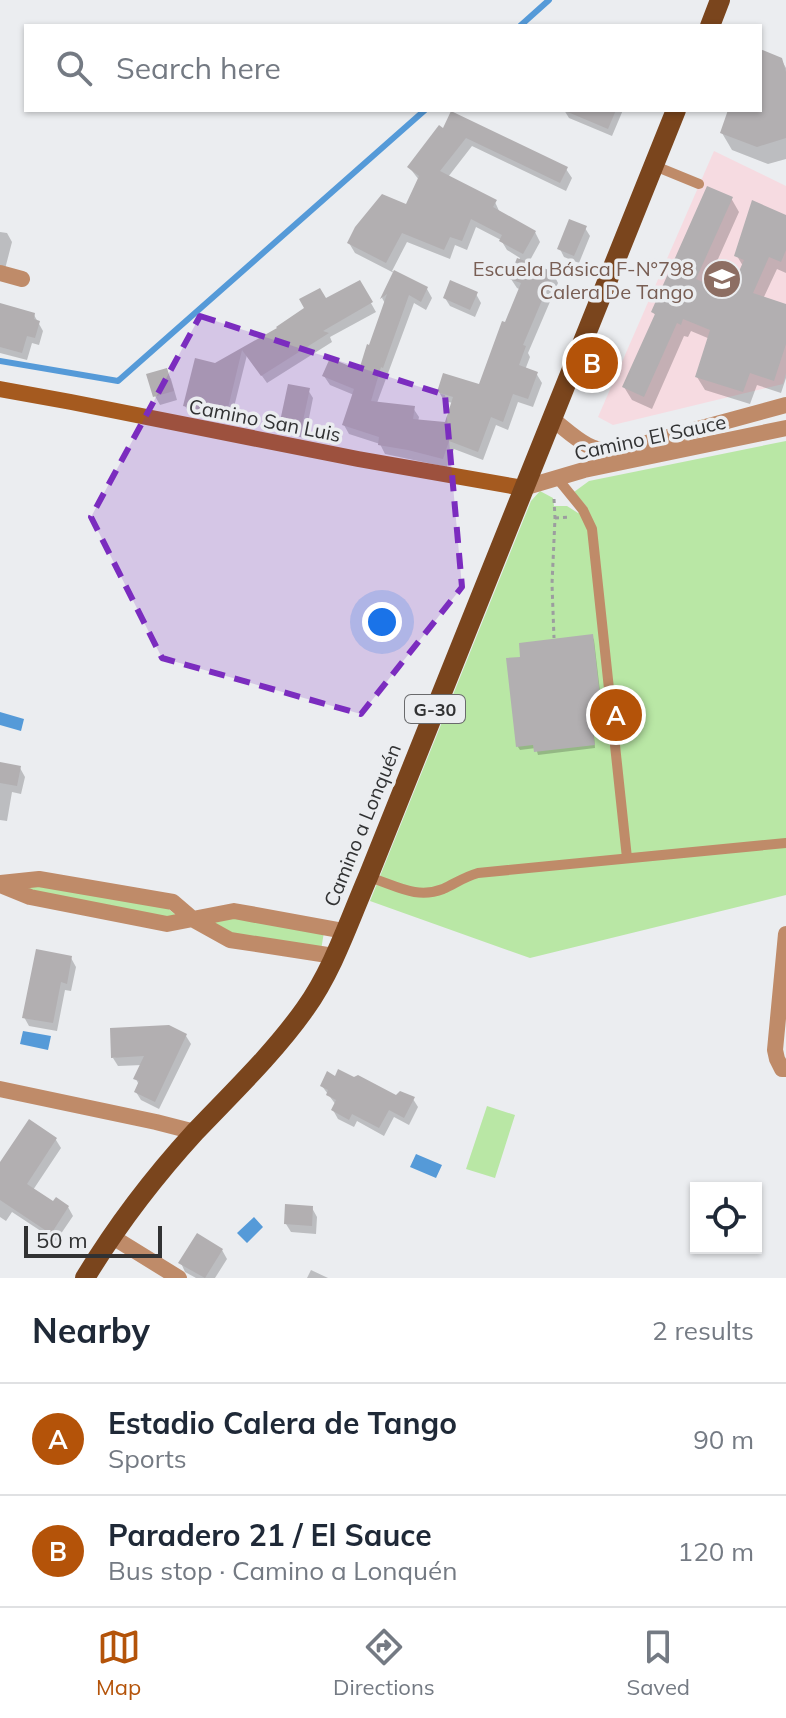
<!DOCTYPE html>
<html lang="en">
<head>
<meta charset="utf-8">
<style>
	:root { --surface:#fff; --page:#f2f2f3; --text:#1f2937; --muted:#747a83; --line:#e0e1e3; --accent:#b45309 }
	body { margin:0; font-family:Mulish,sans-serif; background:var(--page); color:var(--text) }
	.controls { position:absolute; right:24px; bottom:24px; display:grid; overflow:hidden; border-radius:0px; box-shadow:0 2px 6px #0004 }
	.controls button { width:72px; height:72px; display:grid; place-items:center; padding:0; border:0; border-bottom:2px solid var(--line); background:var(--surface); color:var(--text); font:40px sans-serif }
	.scale { position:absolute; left:24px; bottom:20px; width:138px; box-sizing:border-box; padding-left:8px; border:4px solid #313233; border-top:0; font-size:22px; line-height:28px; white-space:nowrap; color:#313233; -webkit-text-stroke:6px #ebedf0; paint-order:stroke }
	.you { position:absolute; left:382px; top:622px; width:28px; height:28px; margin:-20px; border:6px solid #fff; border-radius:50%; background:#1a73e8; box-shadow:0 0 0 12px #1a73e833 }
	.badge { display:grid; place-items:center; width:52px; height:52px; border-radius:50%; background:var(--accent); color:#fff; font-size:26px; font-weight:700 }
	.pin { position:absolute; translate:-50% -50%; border:4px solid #fff; box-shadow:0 2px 8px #0006 }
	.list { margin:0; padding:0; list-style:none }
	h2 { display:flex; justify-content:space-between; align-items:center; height:104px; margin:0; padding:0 32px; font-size:34px }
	h2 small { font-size:26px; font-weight:400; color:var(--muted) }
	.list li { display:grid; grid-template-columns:52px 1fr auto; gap:24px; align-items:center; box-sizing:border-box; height:112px; padding:0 32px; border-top:2px solid var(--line) }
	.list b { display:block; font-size:30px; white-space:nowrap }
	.list p { margin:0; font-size:26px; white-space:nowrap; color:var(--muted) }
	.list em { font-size:26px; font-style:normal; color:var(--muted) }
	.icon { flex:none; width:44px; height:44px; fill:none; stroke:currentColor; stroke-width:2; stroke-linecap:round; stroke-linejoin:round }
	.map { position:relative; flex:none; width:786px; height:1278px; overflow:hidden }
	.search { position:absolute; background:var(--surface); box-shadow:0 2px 6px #0004; left:24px; right:24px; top:24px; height:88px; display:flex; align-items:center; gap:20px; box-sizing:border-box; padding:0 28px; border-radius:0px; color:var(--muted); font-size:30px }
	.sheet { height:328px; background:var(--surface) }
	nav { display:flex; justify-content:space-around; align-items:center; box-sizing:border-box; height:112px; border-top:2px solid var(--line); background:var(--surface); font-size:22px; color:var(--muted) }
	nav a { display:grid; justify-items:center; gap:4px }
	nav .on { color:var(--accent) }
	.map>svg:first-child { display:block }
</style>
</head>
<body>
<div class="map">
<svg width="786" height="1278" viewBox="0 0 786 1278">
	<rect width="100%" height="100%" fill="#ebedf0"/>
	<path fill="#f6dbe1" d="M714,151L786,186V373L783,384L613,425L598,417Z"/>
	<path fill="#b9e7a5" d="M786,441V895L530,958L370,901L531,501L540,491L553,498L554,506H567L578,513L587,507L574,492L589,481Z
		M38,884L165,906L177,916L163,919L35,893L21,886Z
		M234,915L324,932L321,950L231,933L206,921Z
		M487,1106L515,1115L495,1178L466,1169Z"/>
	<path fill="#559ad8" d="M0,712L24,719L21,731L0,725Z
		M23,1031L51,1036L48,1050L20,1044Z
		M416,1154L442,1165L436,1178L410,1167Z
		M254,1217L263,1227L247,1243L237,1233Z"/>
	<path fill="#0003" fill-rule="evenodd" d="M760,51L781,59L786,68V159L768,164L732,150L722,133L730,110H760Z
		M564,110H623L612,136L569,118Z
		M452,114L566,169L572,178L566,191L472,146L448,177L495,202L500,213L535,232L540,242L528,264L553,273L558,283L528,353L530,357L525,370L536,373L542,383L533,407L518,402L508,430L496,425L483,460L454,449L447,467L385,454L380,444L349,434L344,425L354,395L330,385L324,376L361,372L386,305L382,298L394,273L355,253L349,243L407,207L419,180L409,167L443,131ZM476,227L501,240L507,250L520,258L511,279L517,288L521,290L480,386L439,392L444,401L453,403L446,424L418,422L419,417L413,408L377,403L414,303L426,310L432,298L427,289L392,271L407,242L450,259L455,245L467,250Z
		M731,198L739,212L706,286L724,293L733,289L743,266L737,256L786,217V273L777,269L763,299L786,306V378L781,393L757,385L750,404L705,390L697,377L710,339L691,331L688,337L684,336L652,409L632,400L624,387L656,316L653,312Z
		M585,228L590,236L579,263L564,257L560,249Z
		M0,232L7,233L12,242L5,269L0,271Z
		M359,282L376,312L330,337L332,342L267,383L247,355L232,415L220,412L218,421L190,414L185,406L215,365Z
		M476,294L481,303L475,317L450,306L445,298Z
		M0,305L34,315L43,331L39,345L32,343L27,360L0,353Z
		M166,371L171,379L177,400L160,405L155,396Z
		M308,390L313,398L305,438L286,434L281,426Z
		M592,636L594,640L605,734L594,735L595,748L538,755L536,748L520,750L518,747L523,659Z
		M0,764L20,768L25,777L21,794L12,792L7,821L0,820Z
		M71,958L76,967L71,991L65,990L57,1031L29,1026L24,1017Z
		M186,1036L191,1044L159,1109L141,1100L136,1092L139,1085L136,1079L142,1065L118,1066L113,1058Z
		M322,1086L413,1099L418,1107L409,1125L394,1117L384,1136L357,1121L354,1127L338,1119L333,1110L336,1105Z
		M29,1122L56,1140L61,1148L33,1190L54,1204L68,1207L73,1216L56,1241L12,1212L6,1221L0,1217V1166Z
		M312,1208L317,1217L316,1234L291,1232L286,1224Z
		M222,1250L227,1259L215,1278H196L185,1272L181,1263Z
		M311,1270L328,1278H307Z"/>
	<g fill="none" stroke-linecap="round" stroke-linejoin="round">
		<path stroke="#559ad8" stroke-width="6" d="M520,26L549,0
			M0,361L118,381L425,110"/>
	</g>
	<path fill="#b2afb1" d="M760,49L782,58L786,72V138L757,147L720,133L728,110H760Z
		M563,110H616L608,129Z
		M451,111L568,167L560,183L466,138L440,171L497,200L493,207L536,231L523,254L499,241L502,235L471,219L462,241L450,237L444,250L402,233L386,263L347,243L355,227L382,194L406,204L419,176L407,167L439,125L443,128Z
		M707,186L733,197L696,279L723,291L725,284L732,287L744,260L734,256L752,200L786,215V250L781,262L769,257L753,293L786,304V344L774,381L750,373L743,392L695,377L710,330L683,319L681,325L677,323L644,397L622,387L655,314L651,312Z
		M569,219L587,226L574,256L557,249Z
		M517,258L554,272L523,345L526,346L519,365L538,372L528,399L513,394L503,422L491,417L478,452L449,441L443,459L408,450L378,445L379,437L342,425L354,389L322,376L330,358L359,370L367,344L369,345L387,294L380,299L394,270L428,287L421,302L409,295L383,368L381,367L371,401L415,406L413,419L445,422L453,397L437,392L443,373L479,384L502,321L505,322L521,283L509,279Z
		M360,280L373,302L323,331L329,333L261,376L242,350L228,408L215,405L213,413L183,406L195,358L215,363L277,328L276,327L304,308L299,299L320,288L326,298Z
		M450,280L478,292L470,310L443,298Z
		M0,303L35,313L34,319L40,321L35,338L27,336L22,353L0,347Z
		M167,368L174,391L153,397L146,374Z
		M288,384L310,388L301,430L279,426Z
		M593,634L604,731L593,732L595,745L534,752L533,745L516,747L506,658L520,657L519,643Z
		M0,762L21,766L17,786L0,783Z
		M36,949L72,956L67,984L61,982L53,1023L22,1018Z
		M169,1025L187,1034L155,1102L134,1092L139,1081L133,1079L144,1056L111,1058L110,1028Z
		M338,1069L354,1077L358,1075L396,1095L400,1091L415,1097L404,1118L389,1110L379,1128L352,1114L349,1120L331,1110L336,1100L326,1095L328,1090L320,1086L327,1071L335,1076Z
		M29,1119L57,1138L27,1184L53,1201L56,1197L69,1206L51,1234L0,1200V1162Z
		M285,1204L313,1206L312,1226L284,1224Z
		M197,1233L223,1249L205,1278L178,1263Z"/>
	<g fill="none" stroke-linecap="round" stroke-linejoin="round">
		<path stroke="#9c9d9f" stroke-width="3" stroke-dasharray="4 4" stroke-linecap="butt" d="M554,499L555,518L552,584L554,638
			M555,518L571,517"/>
		<path stroke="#bf8b69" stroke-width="10" d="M655,166L699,184
			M557,478L583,510L592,529L627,858
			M368,877C394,884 415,900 443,889C456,883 464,877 478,873L786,843"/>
		<path stroke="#bf8b69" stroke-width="16" d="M0,273L22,279
			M551,418C572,434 589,454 617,451L786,405
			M523,488L584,470L786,428
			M0,883L39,879L173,902L194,920L230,940L334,956
			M0,885L30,897L167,924L234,911L344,931
			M786,934L775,1050L777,1059L782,1069H786
			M0,1089L156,1122L195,1132
			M111,1236L179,1278"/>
		<path stroke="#a55a1f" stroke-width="16" d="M0,389L71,402L358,459L523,488"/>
		<path stroke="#7a451d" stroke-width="20" d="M710,26L720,0
			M85,1278C117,1225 153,1178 195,1132C233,1092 273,1054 305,1009C333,970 349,921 368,877L676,110"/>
	</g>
	<path fill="#7b2cbf" fill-opacity="0.2" stroke="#7b2cbf" stroke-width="6" stroke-dasharray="16 10" stroke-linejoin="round" d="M200,316L445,395L462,587L361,714L162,658L91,517Z"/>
	<defs>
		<symbol id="school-disc" viewBox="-11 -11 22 22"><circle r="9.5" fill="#8d6e63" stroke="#ebedf0"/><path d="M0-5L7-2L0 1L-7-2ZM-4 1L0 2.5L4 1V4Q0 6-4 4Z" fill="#fff"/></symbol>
	</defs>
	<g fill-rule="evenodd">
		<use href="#school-disc" x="700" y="257" width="44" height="44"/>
	</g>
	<g text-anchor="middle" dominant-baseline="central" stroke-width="7" stroke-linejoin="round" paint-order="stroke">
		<rect fill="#ebedf0" stroke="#696a6c" stroke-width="2" x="405" y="695" width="60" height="28" rx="6"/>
		<g font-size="18" font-weight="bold" fill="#313233">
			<text x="435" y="709">G-30</text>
		</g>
		<g font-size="20" fill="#785e54" stroke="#ebedf0" text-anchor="end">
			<text x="694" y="268">Escuela Básica F-N°798<tspan x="694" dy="23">Calera De Tango</tspan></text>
		</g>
		<g font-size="20" fill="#313233" stroke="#ebedf0">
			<text transform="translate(265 420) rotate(11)">Camino San Luis</text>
			<text transform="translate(650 437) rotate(-12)">Camino El Sauce</text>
			<text transform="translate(362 825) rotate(-68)">Camino a Lonquén</text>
		</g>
	</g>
</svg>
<div class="controls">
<button><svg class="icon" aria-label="locate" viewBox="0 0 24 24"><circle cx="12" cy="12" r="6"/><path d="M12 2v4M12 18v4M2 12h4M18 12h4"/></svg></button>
</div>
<div class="scale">50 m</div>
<div class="you"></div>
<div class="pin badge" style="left:616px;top:715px">A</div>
<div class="pin badge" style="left:592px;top:363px">B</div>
<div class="search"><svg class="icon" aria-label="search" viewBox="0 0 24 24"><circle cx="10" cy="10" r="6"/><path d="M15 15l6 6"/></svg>Search here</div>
</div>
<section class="sheet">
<h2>Nearby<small>2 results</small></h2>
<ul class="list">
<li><span class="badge">A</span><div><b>Estadio Calera de Tango</b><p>Sports</p></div><em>90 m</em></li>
<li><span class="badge">B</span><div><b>Paradero 21 / El Sauce</b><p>Bus stop · Camino a Lonquén</p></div><em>120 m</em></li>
</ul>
</section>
<nav>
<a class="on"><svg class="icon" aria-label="map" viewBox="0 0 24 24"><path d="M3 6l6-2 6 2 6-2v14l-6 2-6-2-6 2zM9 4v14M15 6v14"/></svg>Map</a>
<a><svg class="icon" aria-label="directions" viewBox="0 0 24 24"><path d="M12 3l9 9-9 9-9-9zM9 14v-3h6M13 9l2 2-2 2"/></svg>Directions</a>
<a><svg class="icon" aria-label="saved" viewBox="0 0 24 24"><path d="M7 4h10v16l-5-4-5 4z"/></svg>Saved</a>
</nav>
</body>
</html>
